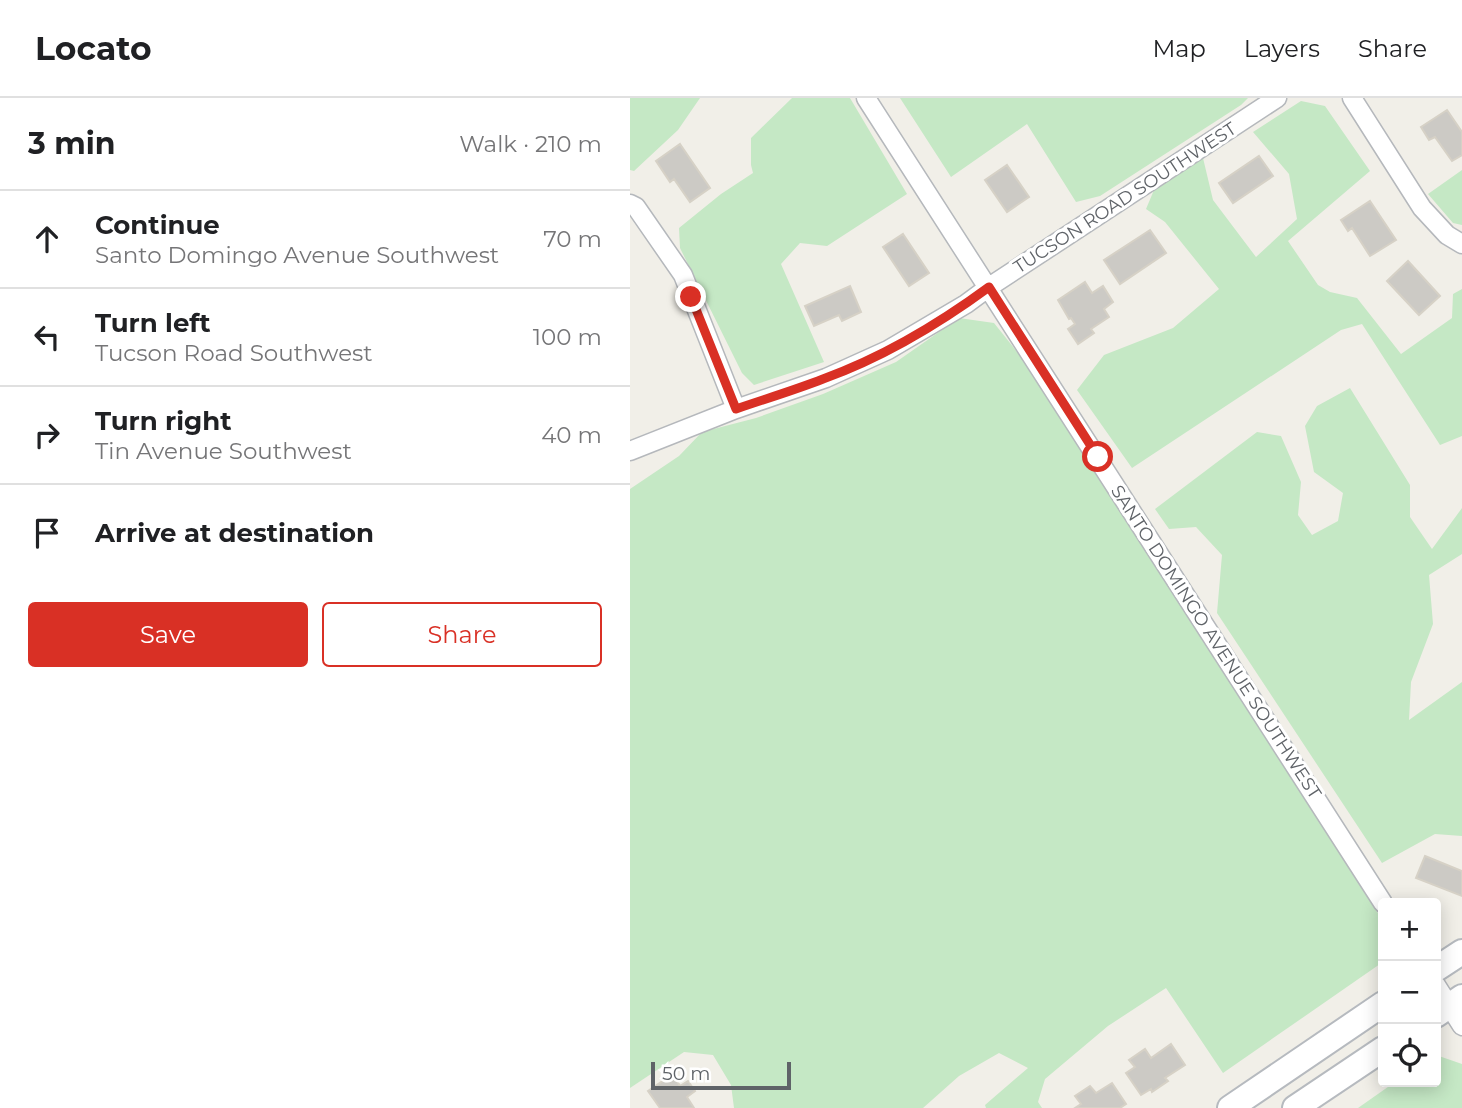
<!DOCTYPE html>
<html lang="en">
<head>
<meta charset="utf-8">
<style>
	:root { --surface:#fff; --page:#f6f6f6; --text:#202124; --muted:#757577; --line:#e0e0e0; --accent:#d93025 }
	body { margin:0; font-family:Montserrat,sans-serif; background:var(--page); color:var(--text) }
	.controls { position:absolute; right:21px; bottom:21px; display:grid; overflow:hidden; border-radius:7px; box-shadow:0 4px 18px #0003 }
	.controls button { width:63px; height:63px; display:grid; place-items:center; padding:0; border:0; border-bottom:2px solid var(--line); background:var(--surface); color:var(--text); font:35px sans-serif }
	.scale { position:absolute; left:21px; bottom:18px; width:140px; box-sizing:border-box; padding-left:7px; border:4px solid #5f6368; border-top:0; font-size:19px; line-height:24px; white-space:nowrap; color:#5f6368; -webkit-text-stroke:5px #fff; paint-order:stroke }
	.stop { position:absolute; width:21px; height:21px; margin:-16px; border:5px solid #d93025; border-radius:50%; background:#fff }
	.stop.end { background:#d93025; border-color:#fff; box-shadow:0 2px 7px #0008 }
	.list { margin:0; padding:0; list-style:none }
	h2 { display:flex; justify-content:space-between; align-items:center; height:91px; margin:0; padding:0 28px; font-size:30px }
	h2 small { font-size:23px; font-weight:400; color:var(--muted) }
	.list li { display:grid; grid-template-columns:46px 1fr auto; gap:21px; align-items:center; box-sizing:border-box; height:98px; padding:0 28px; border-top:2px solid var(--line) }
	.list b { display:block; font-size:26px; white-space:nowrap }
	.list p { margin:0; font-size:23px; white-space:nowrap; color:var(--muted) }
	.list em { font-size:23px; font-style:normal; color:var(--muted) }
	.actions { display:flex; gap:14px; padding:21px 28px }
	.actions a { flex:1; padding:16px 0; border:2px solid var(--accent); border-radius:7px; text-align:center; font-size:24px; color:var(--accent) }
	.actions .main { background:var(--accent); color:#fff }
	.icon { flex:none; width:38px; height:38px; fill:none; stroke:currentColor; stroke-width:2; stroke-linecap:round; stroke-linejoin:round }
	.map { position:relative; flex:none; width:832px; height:1010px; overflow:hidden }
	header { display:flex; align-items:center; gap:42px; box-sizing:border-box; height:98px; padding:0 35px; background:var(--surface); border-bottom:2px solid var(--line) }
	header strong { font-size:33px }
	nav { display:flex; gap:38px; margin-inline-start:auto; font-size:24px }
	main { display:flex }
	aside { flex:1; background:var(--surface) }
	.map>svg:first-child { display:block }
</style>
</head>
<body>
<header>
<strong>Locato</strong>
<nav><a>Map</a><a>Layers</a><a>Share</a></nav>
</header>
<main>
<aside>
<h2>3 min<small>Walk · 210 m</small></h2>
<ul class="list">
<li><svg class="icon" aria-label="ahead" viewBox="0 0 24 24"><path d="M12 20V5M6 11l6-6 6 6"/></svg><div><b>Continue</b><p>Santo Domingo Avenue Southwest</p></div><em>70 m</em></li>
<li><svg class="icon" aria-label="left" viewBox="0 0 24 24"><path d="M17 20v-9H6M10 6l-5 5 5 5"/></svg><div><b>Turn left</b><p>Tucson Road Southwest</p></div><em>100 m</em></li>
<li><svg class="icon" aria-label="right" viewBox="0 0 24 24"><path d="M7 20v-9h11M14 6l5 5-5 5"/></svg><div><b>Turn right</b><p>Tin Avenue Southwest</p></div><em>40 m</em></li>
<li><svg class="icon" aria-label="arrive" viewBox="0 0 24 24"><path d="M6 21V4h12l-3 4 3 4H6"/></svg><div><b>Arrive at destination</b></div></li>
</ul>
<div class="actions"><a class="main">Save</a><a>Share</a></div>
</aside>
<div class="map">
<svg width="832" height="1010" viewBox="0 0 832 1010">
	<rect width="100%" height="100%" fill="#f1efe8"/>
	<path fill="#c5e8c5" d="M0,0H70L48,32L4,73L0,72Z
		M162,0H220L277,96L197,148L170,145L151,166L194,264L124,287L112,275L50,150L49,130L91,96L123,75L121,67V40Z
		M270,0H618L611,7L470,98L446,104L397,26L321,79Z
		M671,3L695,8L740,73L658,143L688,187L700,194L727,200L771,256L822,220L823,196L832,191V338L810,347L732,226L711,232L502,370L447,292L474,257L543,230L589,191L535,124L516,111L524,92L573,60L583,102L626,159L667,121L659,76L623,34Z
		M832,72V127L823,125L798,96Z
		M329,220L364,225L392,260L753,823V860L750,866L593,975L536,890L478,928L415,981L408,1004L412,1010H356L355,1007L398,970L369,955L329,978L293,1010H104L101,987L83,957L54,954L0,990V391L49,358L72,334L126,320L193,296L266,264Z
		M720,290L780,387V419L802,451L832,410V456L799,477L803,526L781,584L779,622L832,584V738L805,736L752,765L587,515L592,457L566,429L539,431L525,411L627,334L651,338L671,384L668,417L682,437L708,423L713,395L684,374L675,328L687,308Z
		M806,957L832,966V1010H728L765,984H806Z"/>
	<path fill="#cccac5" stroke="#d6d1c6" stroke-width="2" d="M817,12L832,34V57L822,63L805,39L799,42L791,29Z
		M50,46L80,90L60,104L44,81L40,84L26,63Z
		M629,58L643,78L603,105L589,85Z
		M377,67L399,99L377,114L355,82Z
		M740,103L766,142L740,158L722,130L718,133L711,122Z
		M520,132L536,155L490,186L474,162Z
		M273,136L299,175L279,188L253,149Z
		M778,163L810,198L789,217L757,183Z
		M455,184L462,195L473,188L483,204L474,211L479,219L461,231L464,235L448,246L438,231L445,226L441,220L439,221L428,202Z
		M220,188L231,214L212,223L209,217L184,228L175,208Z
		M795,758L832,773V798L786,780Z
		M541,946L555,967L535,980L538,983L522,994L521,991L511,997L496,975L505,969L499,962L515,951L521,960Z
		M43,976L50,988L58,983L65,993L57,999L64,1010H30L18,993Z
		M482,985L496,1006L490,1010H445L451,1006L445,998L460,988L466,995Z"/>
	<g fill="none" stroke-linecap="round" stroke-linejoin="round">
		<defs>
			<path id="street" d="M236,0L753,805
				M722,0L792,110L817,137L832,146
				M0,106L6,109L53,177L106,311
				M0,353L106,311L196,280L258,252L336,206L359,189L647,0
				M806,887L832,928"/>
			<path id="secondary" d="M806,871L832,854
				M806,917L832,899
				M600,1010L753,906
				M665,1010L753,951"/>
		</defs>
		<use href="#street" stroke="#b5b8bc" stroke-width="21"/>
		<use href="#secondary" stroke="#b6babf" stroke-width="28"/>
		<use href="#street" stroke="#fff" stroke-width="18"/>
		<use href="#secondary" stroke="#fff" stroke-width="24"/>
	</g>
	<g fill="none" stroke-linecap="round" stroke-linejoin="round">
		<path stroke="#d93025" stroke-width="9" d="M61,199L106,311C135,301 165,292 193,281C251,260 310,225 359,189L468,359"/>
	</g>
	<g text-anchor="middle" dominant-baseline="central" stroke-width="6" stroke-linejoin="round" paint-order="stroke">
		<g font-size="18" fill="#5f6368" stroke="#fff">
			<text transform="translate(495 100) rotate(-33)">TUCSON ROAD SOUTHWEST</text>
			<text transform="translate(586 544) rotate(57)">SANTO DOMINGO AVENUE SOUTHWEST</text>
		</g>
	</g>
</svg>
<div class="controls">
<button>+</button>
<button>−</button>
<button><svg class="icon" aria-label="locate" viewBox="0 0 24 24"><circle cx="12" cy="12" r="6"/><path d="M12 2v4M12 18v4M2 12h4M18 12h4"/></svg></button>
</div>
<div class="scale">50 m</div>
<div class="stop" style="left:468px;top:359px"></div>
<div class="stop end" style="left:61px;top:199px"></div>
</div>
</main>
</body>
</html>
